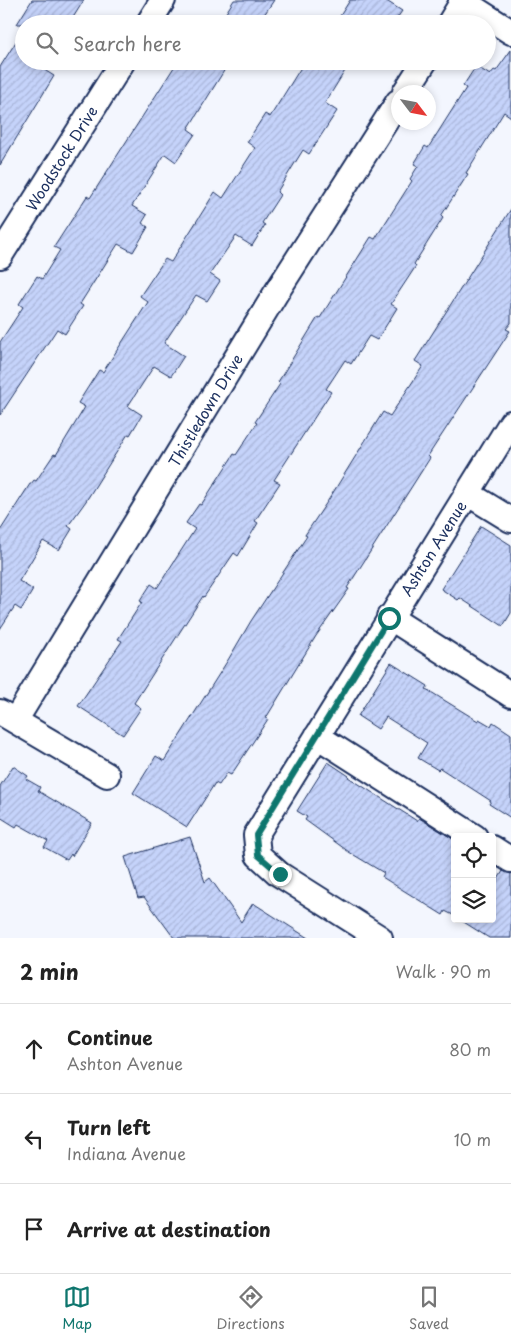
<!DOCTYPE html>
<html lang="en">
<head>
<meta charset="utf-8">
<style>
	:root { --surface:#fff; --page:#f6f6f6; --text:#222; --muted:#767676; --line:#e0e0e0; --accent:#0f766e }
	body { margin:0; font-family:"Playpen Sans",sans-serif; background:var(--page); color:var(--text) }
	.controls { position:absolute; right:15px; bottom:15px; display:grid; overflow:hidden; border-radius:5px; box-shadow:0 2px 8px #0003 }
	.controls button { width:45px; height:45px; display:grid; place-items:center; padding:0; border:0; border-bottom:1px solid var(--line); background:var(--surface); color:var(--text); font:25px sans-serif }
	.compass { position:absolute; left:391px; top:85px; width:45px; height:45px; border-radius:50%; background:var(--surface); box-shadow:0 2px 8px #0003; rotate:122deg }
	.stop { position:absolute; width:15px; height:15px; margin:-11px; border:4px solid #0f766e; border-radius:50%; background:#fff }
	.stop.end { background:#0f766e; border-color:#fff; box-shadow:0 1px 5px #0008 }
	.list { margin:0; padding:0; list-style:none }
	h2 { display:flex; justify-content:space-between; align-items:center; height:65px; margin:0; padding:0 20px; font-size:21px }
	h2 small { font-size:16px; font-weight:400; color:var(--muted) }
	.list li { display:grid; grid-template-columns:32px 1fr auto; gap:15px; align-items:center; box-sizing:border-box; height:90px; padding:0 20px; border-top:1px solid var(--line) }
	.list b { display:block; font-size:19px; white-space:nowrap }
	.list p { margin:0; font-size:16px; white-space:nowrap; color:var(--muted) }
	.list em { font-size:16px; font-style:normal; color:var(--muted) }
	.icon { flex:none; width:28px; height:28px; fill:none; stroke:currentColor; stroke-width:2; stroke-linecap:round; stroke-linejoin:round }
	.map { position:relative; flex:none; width:511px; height:938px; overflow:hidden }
	.search { position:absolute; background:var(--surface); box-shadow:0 2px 8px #0003; left:15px; right:15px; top:15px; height:55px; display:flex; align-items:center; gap:12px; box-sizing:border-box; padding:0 18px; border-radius:28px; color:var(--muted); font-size:19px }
	.sheet { height:335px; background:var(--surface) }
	nav { display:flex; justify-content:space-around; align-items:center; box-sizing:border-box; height:70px; border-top:1px solid var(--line); background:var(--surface); font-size:14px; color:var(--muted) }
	nav a { display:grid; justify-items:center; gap:2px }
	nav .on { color:var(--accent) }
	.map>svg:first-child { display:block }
</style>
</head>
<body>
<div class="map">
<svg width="511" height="938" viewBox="0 0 511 938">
	<defs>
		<pattern id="building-hatch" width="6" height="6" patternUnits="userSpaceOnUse" patternTransform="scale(1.25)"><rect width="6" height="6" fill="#c5d3fa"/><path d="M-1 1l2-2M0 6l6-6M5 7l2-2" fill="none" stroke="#a9b5d9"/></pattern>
	</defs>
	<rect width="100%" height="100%" fill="#f3f6fe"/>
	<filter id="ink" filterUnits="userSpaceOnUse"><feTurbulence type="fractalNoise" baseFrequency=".02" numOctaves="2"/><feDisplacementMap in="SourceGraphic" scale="10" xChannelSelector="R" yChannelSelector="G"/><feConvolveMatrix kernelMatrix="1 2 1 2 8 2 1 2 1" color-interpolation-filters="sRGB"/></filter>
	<g filter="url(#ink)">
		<path fill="url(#building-hatch)" stroke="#1b2f5e" d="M32,0H84L69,24H17Z
			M234,0H274L258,24H219Z
			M350,0H385L402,11L393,24H351L340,16Z
			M24,29V61H30L54,76L0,165V67Z
			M511,50V117L504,112L466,173L468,174L441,216L443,218L414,264L416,266L391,304L397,308L377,340L369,336L351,364L345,360L326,389L331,392L274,480L280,483L255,521L258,523L238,556L234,553L204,597L203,596L134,703L141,708L123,735L78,706L122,641L118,639L142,602L140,601L151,584L157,588L195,529L186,523L199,504L201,505L234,454L236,455L257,423L255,422L280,384L278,382L318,317L320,318L371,237L375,239L412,181L410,179L418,166L414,164L425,146L428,148L466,88L463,86L476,66L490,75L494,70L496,71Z
			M178,61H230L188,129L195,134L176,162L165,154L132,206L147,215L142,223L148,227L133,252L118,244L80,304L83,306L65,334L57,329L0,415V342L23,307L19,304L37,276L42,279L60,250L54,247L87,196L90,198Z
			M305,61H351L325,103L337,111L309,154L303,150L277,192L280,195L262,223L265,225L252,246L236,236L210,274L220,281L207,301L196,295L164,343L184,356L171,376L154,366L128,406L142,415L130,435L128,434L86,501L68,526L72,529L59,550L43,541L19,581L33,590L21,610L15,606L0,629V531L30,484H31L34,480L36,481L54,454L56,455L85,407L78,403L99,370L103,372L148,302L140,296L165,259L171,262L215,192L223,198L255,148L247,142L265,114L270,117Z
			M511,209V323L506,329L510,331L428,456L430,458L347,588L349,589L316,636L266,718L268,719L251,745L231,775L227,773L219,785L215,783L187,827L133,793L156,756L164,761L228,660L251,621L307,536L305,535L329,499L383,412L390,416L423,366L415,361Z
			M481,526L511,545V613L503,626L460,598L458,600L441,589Z
			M391,663L428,686L426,689L478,721L479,719L491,726L493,722L511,734V818L489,804L491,801L440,768L438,770L418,758L427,743L386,717L378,729L358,716Z
			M328,762L349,776L348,777L417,821L419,818L455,840V916L445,911L443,915L382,877L384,873L349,852L305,820L307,817L297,811Z
			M13,766L28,776L26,779L40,787L38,791L92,823L72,856L71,854L67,860L44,847L48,841L18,824L16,827L0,817V786Z
			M190,837L205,882L210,878L241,922L253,903L308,938H174L144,897L138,898L125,857Z
			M503,871L511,874V938H489L459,919H492V889Z"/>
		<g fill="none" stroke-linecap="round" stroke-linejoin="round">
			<defs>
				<path id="minor" d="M461,0L511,32
					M148,24L163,0
					M449,24L463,1
					M405,92L425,61
					M0,256L123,61
					M467,493L511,520
					M389,617L511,695
					M0,712L107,775
					M15,721L276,293L398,102
					M317,736L475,837
					M492,848L511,860
					M380,938L279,874L258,855L256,835L511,423"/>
			</defs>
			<use href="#minor" stroke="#1b2f5e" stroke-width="28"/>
			<use href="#minor" stroke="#fff" stroke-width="24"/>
		</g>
	</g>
	<g fill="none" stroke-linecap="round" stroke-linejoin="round" filter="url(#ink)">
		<path stroke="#0f766e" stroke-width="6" d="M280,874L258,855L256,835L389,618"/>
	</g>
	<g text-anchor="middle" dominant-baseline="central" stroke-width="5" stroke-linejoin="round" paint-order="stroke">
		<g font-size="15" fill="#1b2f5e" stroke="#fff">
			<text transform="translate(61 158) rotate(-58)">Woodstock Drive</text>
			<text transform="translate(205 410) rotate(-59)">Thistledown Drive</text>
			<text transform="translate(433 548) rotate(-58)">Ashton Avenue</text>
		</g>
	</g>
</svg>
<div class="controls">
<button><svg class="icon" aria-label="locate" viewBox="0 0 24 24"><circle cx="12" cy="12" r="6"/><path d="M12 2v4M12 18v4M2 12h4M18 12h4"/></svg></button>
<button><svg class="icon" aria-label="layers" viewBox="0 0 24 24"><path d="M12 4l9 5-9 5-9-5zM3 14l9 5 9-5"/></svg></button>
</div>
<svg class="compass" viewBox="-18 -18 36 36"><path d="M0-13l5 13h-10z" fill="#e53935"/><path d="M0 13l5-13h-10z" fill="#767676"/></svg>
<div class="stop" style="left:389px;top:618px"></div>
<div class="stop end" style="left:280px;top:874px"></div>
<div class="search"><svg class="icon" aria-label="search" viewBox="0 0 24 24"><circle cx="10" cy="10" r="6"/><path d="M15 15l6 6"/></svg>Search here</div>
</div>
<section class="sheet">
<h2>2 min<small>Walk · 90 m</small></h2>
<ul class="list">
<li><svg class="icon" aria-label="ahead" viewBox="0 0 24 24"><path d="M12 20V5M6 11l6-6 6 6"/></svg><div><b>Continue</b><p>Ashton Avenue</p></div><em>80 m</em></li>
<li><svg class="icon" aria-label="left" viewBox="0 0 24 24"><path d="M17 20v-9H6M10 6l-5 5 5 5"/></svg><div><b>Turn left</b><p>Indiana Avenue</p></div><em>10 m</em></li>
<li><svg class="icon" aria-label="arrive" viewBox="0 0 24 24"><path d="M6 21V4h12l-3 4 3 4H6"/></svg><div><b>Arrive at destination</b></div></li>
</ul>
</section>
<nav>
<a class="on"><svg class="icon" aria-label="map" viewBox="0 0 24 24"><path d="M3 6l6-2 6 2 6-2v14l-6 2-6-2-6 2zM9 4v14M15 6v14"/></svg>Map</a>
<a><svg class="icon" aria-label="directions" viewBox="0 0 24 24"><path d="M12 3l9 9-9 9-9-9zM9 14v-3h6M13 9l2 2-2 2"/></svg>Directions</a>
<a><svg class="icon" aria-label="saved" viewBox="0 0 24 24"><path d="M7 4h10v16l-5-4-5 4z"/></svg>Saved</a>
</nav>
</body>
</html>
